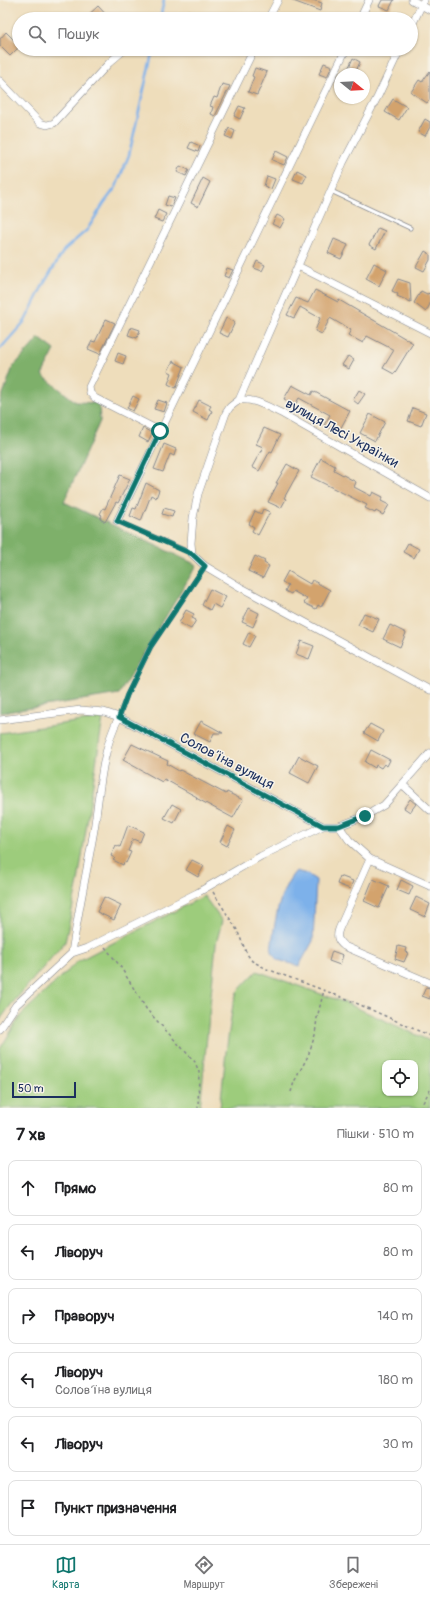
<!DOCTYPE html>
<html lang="uk">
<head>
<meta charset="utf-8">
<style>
	:root { --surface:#fff; --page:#f6f6f6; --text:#202124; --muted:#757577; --line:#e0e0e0; --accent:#0f766e }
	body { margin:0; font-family:Pangolin,sans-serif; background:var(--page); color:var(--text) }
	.controls { position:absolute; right:12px; bottom:12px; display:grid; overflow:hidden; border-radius:8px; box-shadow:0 1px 3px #0004 }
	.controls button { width:36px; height:36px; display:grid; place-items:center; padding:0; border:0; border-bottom:1px solid var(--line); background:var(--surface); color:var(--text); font:20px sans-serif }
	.compass { position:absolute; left:334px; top:68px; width:36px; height:36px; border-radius:50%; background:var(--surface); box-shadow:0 1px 3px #0004; rotate:108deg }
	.scale { position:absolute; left:12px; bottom:10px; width:64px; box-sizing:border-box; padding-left:4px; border:2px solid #1b2f5e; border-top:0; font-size:11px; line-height:14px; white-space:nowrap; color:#1b2f5e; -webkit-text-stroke:3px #f7f3e8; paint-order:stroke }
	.stop { position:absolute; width:12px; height:12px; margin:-9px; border:3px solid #0f766e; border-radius:50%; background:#fff }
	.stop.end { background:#0f766e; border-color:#fff; box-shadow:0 1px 4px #0008 }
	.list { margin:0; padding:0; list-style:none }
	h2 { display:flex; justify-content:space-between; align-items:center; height:52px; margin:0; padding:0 16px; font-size:17px }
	h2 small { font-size:13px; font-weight:400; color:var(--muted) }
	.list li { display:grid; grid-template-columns:26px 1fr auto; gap:12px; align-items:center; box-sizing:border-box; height:56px; margin:0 8px 8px; padding:0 8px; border:1px solid var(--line); border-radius:8px }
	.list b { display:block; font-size:15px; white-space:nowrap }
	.list p { margin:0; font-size:13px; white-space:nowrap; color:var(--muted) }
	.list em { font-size:13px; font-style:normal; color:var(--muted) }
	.icon { flex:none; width:22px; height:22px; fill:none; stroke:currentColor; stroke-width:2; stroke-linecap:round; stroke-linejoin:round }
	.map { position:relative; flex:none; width:430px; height:1108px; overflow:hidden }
	.search { position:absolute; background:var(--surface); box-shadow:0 1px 3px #0004; left:12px; right:12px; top:12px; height:44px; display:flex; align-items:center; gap:10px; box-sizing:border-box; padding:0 14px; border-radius:22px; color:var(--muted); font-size:15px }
	.sheet { height:436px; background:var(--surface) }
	nav { display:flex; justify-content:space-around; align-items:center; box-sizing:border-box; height:56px; border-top:1px solid var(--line); background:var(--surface); font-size:11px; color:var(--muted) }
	nav a { display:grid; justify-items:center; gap:2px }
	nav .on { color:var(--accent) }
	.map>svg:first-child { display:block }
</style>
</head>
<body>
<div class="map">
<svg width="430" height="1108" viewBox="0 0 430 1108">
	<rect width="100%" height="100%" fill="#f7f3e8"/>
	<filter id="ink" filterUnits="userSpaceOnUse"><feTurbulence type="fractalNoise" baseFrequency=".025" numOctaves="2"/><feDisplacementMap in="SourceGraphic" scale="8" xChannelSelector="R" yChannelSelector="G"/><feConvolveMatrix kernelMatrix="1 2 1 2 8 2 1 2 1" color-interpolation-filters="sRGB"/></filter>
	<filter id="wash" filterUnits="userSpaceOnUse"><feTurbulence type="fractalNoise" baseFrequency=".012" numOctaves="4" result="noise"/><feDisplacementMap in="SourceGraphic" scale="16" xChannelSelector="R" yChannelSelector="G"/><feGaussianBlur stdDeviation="0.9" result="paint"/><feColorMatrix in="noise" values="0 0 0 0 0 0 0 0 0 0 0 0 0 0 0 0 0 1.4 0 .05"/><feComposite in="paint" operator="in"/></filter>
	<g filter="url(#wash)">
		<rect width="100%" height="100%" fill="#edb"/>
		<path fill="#9dcc7b" stroke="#5c7e6c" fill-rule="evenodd" d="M103,718L78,882L65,942L10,1006L0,1020V733Z
			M204,896L222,921L216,944L200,1108H0V1049L21,1015L78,961Z
			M257,971L346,1003L430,1041V1108H220L226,1052L233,1004L237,992ZM385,1063H415V1093H385Z"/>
		<path fill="#7eb06b" stroke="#4c7064" d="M39,338L55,350L42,375L76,402L99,403L100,421L64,502L197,565L119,694L0,713V402L13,367Z"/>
		<path fill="#7db1ea" stroke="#4c70a4" d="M296,871L307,874L316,880L313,941L299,966L278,960L271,952C274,927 278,890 296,871Z"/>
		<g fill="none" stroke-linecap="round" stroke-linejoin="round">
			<path stroke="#7db1ea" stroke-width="2.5" d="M160,19L164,0
				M0,349L25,321L43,285L64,250L87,230L104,203L116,187L129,155L153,49"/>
		</g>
		<g id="blocks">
			<path fill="#d3a36d" d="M293,0H313L322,3L320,11L293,1Z
				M382,0H394L389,10L379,6Z
				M98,6L110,19H84Z
				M190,11L198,14L196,19H187Z
				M6,32L19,45V47L10,56L0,46V39Z
				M353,58L360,62L356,71L349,67Z
				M324,63L332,66L327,77L319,74Z
				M255,68L267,72L257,95L248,92L254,77L252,76Z
				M430,71V99L427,103L411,92L419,80L422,82Z
				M222,84L230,86L215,116L211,114L213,107L210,106L214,97L217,98Z
				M393,99L407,107L399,120L385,112Z
				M239,106L245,108L240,119L234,116Z
				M425,119L430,122V127L425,136L418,132Z
				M229,128L235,131L232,139L225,136Z
				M191,142L200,146L198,152L188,148Z
				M276,151L288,157L284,165L272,160Z
				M180,166L189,170L186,176L177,172Z
				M297,170L307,175L303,183L293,179Z
				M267,176L275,179L271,189L264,186Z
				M203,178L210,182L198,207L191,203Z
				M168,196L175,198L171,207L165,205Z
				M158,210L166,214L162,222L154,219Z
				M277,215L285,219L280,228L272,224Z
				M378,228L385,231L376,249L369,245Z
				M334,239L348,245L341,259L328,253Z
				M425,251L430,254V260L424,271L416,267Z
				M257,261L265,265L262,271L254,268Z
				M374,263L387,270L379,286L366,279Z
				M227,268L233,270L229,278L224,276Z
				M398,279L410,283L411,302L397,296L398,294L392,291Z
				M315,290L338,302L339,300L413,343L394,374L383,368L394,350L367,336L363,343L348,335L351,330L330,318L322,334L315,331L320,318L300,307L294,318L287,315L296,298L308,303Z
				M421,291L427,294L430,293V304L426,312L414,303Z
				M226,318L235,322L228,337L219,333Z
				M106,319L115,323L100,354L88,349L92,341L95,342Z
				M131,327L140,330L137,338L128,335Z
				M118,353L126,356L123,364L115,361Z
				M348,356L354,360L349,369L342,365Z
				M173,361L184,367L176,388L168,384L172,373L168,371Z
				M292,385L311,395L313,391L350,411L338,433L324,425L330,415L299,398L295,405L284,399Z
				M359,390L365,394L358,404L353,400Z
				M133,396L139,399L133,411L127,408Z
				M158,400L167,403L164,412L154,409Z
				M199,400L211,406L209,409L212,411L208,420L193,412Z
				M413,408L426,413L421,426L408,421Z
				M370,414L385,422L375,441L360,433Z
				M143,428L152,433L148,442L139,437Z
				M264,428L280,435L272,452L270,451L259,471L252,467L263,447L256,444Z
				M164,444L176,449L174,456L170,454L163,472L154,469Z
				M321,458L335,466L334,470L356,482L354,487L371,496L373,492L383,497L381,501L389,505L383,515L376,511L375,513L365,508L367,505L311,477Z
				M287,464L299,471L284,498L286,499L281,508L268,502L278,483H276Z
				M120,475L130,479L118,503L116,502L105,522L100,519L102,515L100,514L103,508L105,509Z
				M146,483L159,490L156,498L151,495L141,521L130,516L133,508L136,509Z
				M164,508L174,511L172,517L162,514Z
				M263,509L270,512L258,535L252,531L254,527L249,524L255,511L261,514Z
				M408,543L419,549L414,558L403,552Z
				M255,556L265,561L264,563L269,566L263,578L248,571Z
				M288,571L310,584L312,580L330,590L321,607L318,605L316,609L304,603L307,599L293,591L291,594L285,591L288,585L282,582Z
				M210,589L226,597L220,608L213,604L210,610L202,605Z
				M249,608L259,613L253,627L242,622Z
				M186,610L194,614L192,618L196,620L191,629L179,623Z
				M364,613L379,619L373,632L358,625Z
				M390,625L406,633L400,647L383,639Z
				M249,632L255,636L249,647L243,644Z
				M301,641L314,646L309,659L296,654Z
				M201,721L214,728L223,733H214L210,742L194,734Z
				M370,724L383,731L378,741L364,733Z
				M132,744L168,761L167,764L179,771L180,770L226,794L227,792L243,800L233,818L196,798L197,797L164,779L162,782L123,760Z
				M371,750L390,760L387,766L384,764L381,768L376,765L375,768L365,762Z
				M299,756L318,766L309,783L290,773Z
				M410,799L416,804L410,812L404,808Z
				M172,804L181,809L174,823L164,818Z
				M128,825L144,832L140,842L133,839L128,851L131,852L126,863L124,862L123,865L113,860L115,858L111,856L116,845L120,847Z
				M228,826L235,830L227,846L220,842Z
				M192,860L204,866L198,877L186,870Z
				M340,876L353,881L350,889L337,884Z
				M373,879L389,886L379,908L364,901Z
				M401,880L413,886L409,895L397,890Z
				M104,897L121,905L114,920L97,912Z
				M416,897L430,904L425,917L410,910Z
				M398,946L406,948L405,952L408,953L404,962L395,959Z
				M332,951L343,955L340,965L329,961Z
				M426,987L430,988V999L422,996Z"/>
		</g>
	</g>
	<g filter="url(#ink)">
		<use href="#blocks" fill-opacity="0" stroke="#84868c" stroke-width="1"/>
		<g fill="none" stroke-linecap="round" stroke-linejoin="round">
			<defs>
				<path id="service" d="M331,191L410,228
					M117,521L191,553
					M119,717L127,695L151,646L205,566"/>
				<path id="minor" d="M412,0L430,10
					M268,19L278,0
					M360,19L369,0
					M411,27L424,0
					M400,49L378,96L343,163L239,400L230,407L226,413L198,494L193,518L191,543L192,554L205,566L240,587L430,690
					M0,81L40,123L47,125L54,123L109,63L125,49
					M298,266L430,333
					M239,400C254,398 268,407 281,413L430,498
					M160,431L95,398L90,393L89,387L254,49
					M117,521L346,49
					M0,720L81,710L104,712L119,717L323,826
					M403,785L430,810
					M339,826L349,840L370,859L430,886
					M370,859L339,929C336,937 338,941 344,946L430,983
					M72,953C78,912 87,871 94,830C100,793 101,751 119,717
					M0,1029L16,1005L72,953L87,948L197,893L261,856L323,826H339L365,816L384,805L430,753"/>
			</defs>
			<use href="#service" stroke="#84868c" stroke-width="5"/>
			<use href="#minor" stroke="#84868c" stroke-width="8"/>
			<path stroke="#84868c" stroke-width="1.5" stroke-dasharray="3 3" stroke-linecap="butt" d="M213,892L237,930L247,954L252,961L267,969L347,999L430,1036
				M105,947L120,966L147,1010L195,1062L199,1072L198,1108
				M291,1092L294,1082L308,1056L315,1035L317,1018L324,990
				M420,1108L430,1090"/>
			<use href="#service" stroke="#fff" stroke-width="3.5"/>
			<use href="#minor" stroke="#fff" stroke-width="7"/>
		</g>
	</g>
	<g fill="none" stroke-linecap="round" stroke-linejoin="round" filter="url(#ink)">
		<path stroke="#0f766e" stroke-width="5" d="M160,431L117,521L192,554L205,566L151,646L127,695L119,717L323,826H339L365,816"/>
	</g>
	<g text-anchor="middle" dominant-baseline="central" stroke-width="3" stroke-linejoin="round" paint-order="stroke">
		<g font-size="14" fill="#1b2f5e" stroke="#f7f3e8">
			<text transform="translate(342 433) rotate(29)">вулиця Лесі Українки</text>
			<text transform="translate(227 761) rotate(28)">Соловʼїна вулиця</text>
		</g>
	</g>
</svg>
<div class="controls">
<button><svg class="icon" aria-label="locate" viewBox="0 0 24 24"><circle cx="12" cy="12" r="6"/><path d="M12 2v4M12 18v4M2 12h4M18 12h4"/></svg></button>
</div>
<svg class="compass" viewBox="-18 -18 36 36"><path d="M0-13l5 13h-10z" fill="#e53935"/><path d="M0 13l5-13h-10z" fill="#757577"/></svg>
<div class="scale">50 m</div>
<div class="stop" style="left:160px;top:431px"></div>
<div class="stop end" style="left:365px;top:816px"></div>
<div class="search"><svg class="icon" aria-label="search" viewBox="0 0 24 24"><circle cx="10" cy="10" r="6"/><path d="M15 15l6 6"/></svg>Пошук</div>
</div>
<section class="sheet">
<h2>7 хв<small>Пішки · 510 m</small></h2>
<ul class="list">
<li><svg class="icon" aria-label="ahead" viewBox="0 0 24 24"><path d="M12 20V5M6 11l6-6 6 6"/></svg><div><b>Прямо</b></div><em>80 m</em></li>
<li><svg class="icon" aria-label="left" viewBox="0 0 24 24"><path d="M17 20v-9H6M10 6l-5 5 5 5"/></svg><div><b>Ліворуч</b></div><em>80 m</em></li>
<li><svg class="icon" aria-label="right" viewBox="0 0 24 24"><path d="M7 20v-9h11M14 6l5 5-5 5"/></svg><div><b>Праворуч</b></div><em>140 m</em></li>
<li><svg class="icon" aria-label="left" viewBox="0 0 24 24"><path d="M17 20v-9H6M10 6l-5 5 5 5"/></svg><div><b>Ліворуч</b><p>Соловʼїна вулиця</p></div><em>180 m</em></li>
<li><svg class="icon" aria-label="left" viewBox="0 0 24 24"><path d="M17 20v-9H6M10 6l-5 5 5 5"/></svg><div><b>Ліворуч</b></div><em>30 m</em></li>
<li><svg class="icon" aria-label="arrive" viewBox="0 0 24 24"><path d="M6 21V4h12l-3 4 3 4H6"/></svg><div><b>Пункт призначення</b></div></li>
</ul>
</section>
<nav>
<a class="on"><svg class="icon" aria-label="map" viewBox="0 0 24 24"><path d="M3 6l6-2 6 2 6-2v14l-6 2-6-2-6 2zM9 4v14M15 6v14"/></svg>Карта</a>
<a><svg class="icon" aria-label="directions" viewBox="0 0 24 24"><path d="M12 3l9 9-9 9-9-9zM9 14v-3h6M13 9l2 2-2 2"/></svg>Маршрут</a>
<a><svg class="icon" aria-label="saved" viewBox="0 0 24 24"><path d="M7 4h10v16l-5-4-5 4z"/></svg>Збережені</a>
</nav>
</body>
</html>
